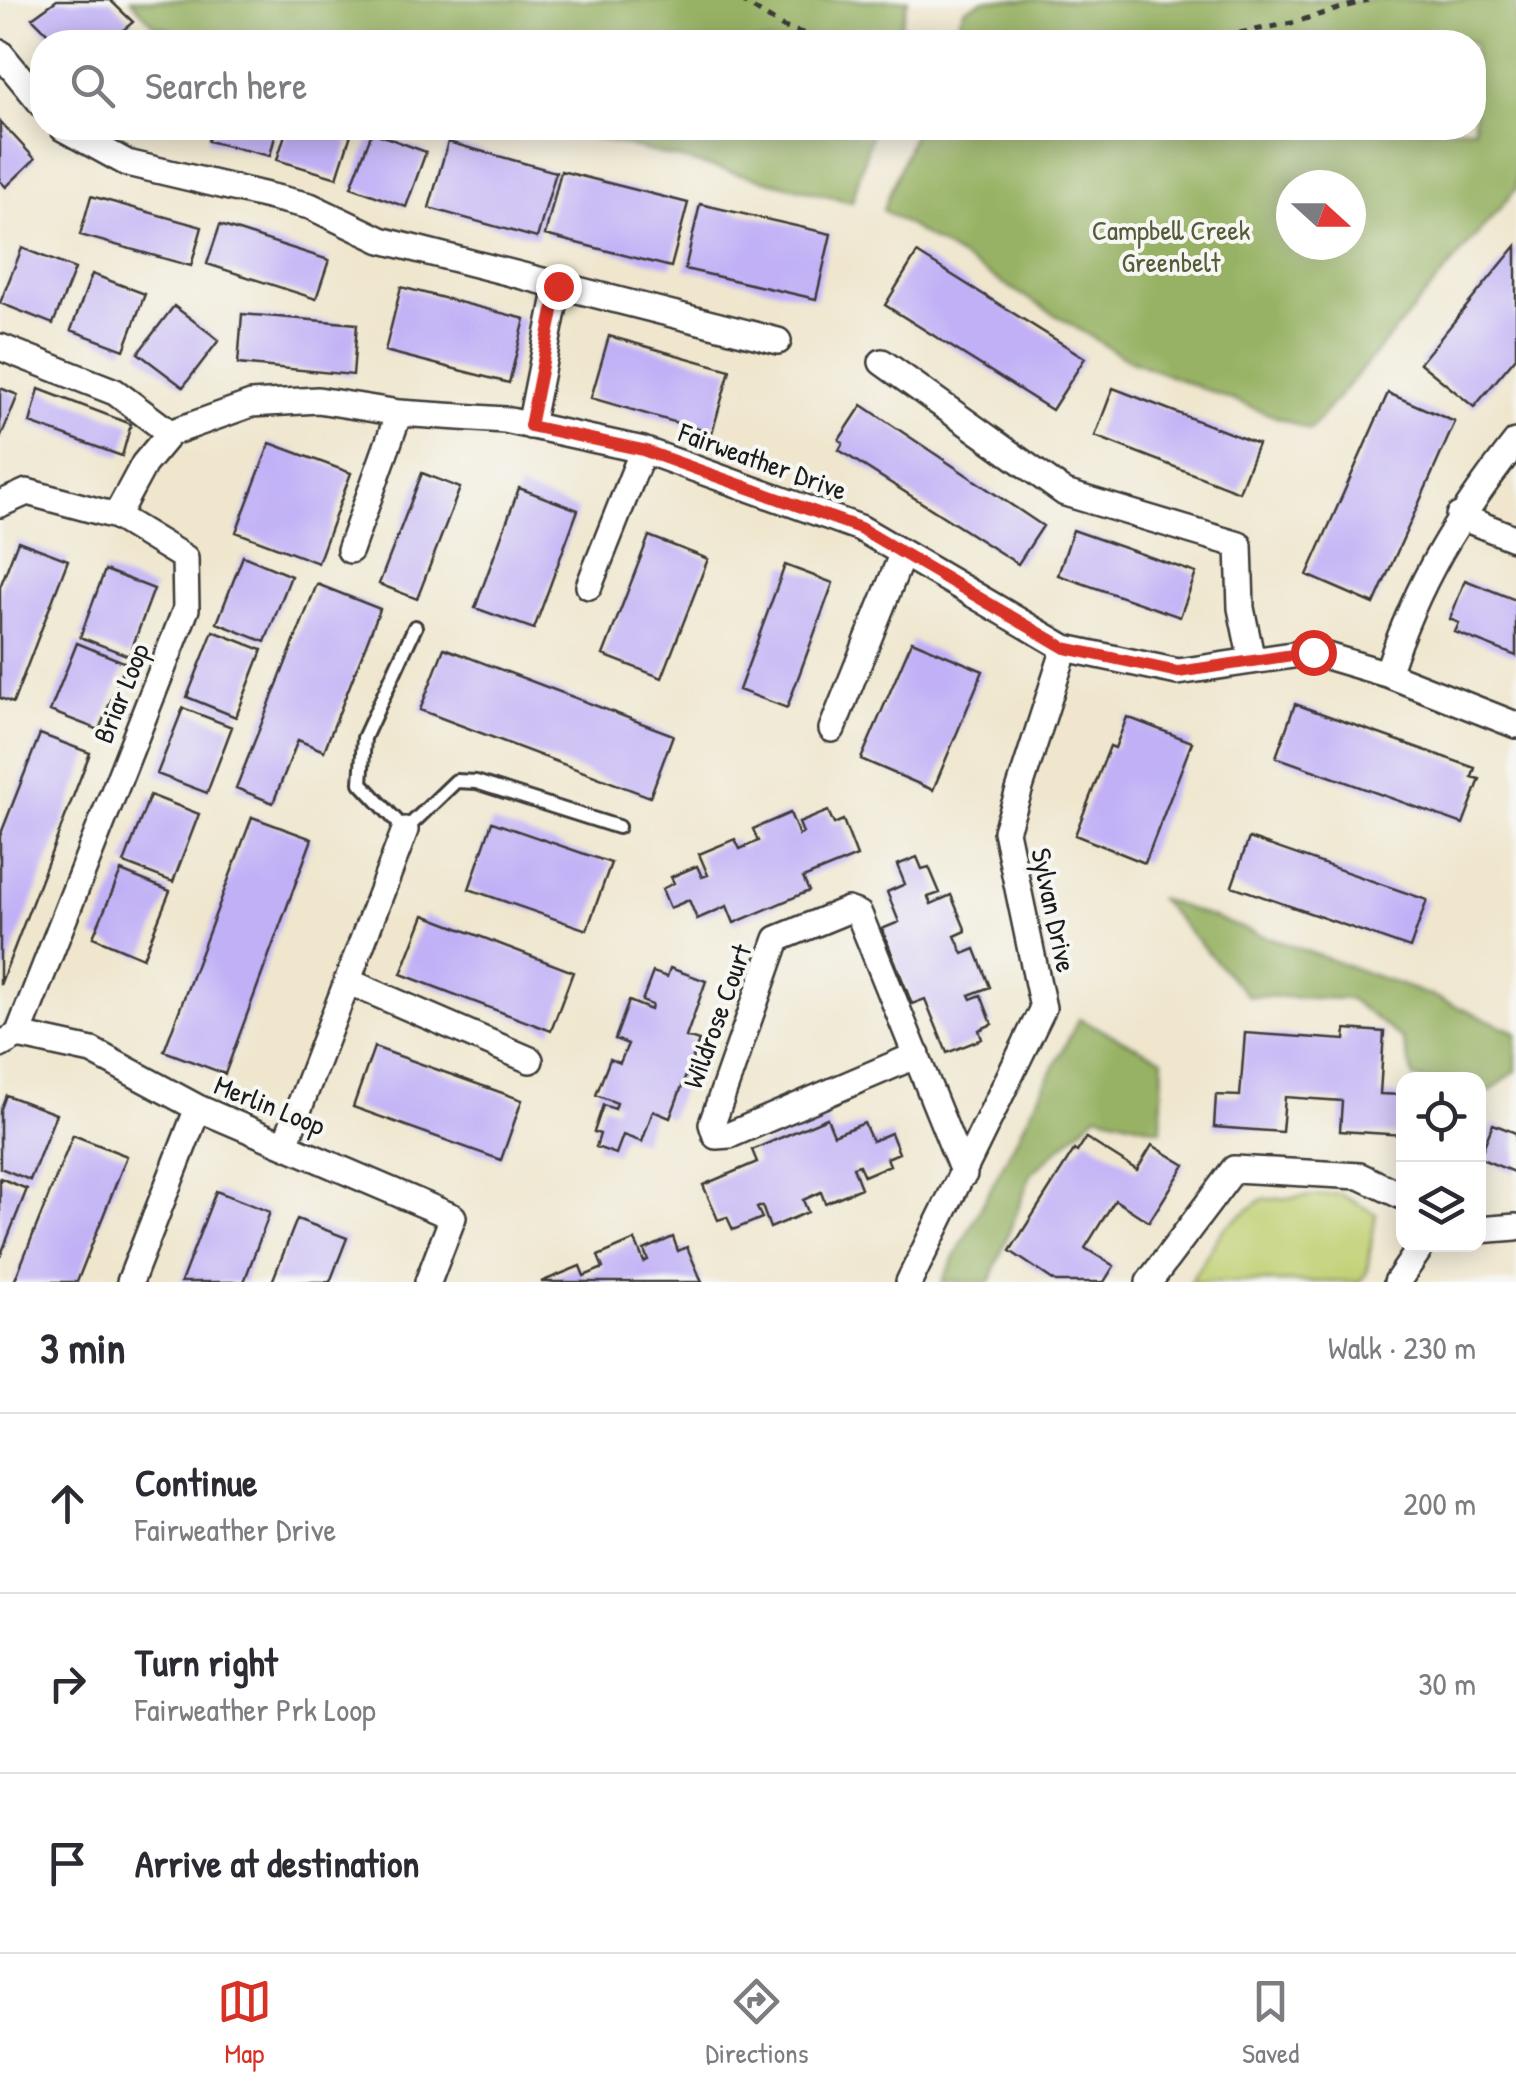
<!DOCTYPE html>
<html lang="en">
<head>
<meta charset="utf-8">
<style>
	:root { --surface:#fff; --page:#f7f7f7; --text:#2b2b33; --muted:#7c7c81; --line:#e1e1e2; --accent:#d93025 }
	body { margin:0; font-family:"Patrick Hand",sans-serif; background:var(--page); color:var(--text) }
	.controls { position:absolute; right:30px; bottom:30px; display:grid; overflow:hidden; border-radius:20px; box-shadow:0 5px 25px #0003 }
	.controls button { width:90px; height:90px; display:grid; place-items:center; padding:0; border:0; border-bottom:2px solid var(--line); background:var(--surface); color:var(--text); font:50px sans-serif }
	.compass { position:absolute; left:1276px; top:170px; width:90px; height:90px; border-radius:50%; background:var(--surface); box-shadow:0 5px 25px #0003; rotate:111deg }
	.stop { position:absolute; width:30px; height:30px; margin:-22px; border:8px solid #d93025; border-radius:50%; background:#fff }
	.stop.end { background:#d93025; border-color:#fff; box-shadow:0 2px 10px #0008 }
	.list { margin:0; padding:0; list-style:none }
	h2 { display:flex; justify-content:space-between; align-items:center; height:130px; margin:0; padding:0 40px; font-size:42px }
	h2 small { font-size:32px; font-weight:400; color:var(--muted) }
	.list li { display:grid; grid-template-columns:65px 1fr auto; gap:30px; align-items:center; box-sizing:border-box; height:180px; padding:0 40px; border-top:2px solid var(--line) }
	.list b { display:block; font-size:38px; white-space:nowrap }
	.list p { margin:0; font-size:32px; white-space:nowrap; color:var(--muted) }
	.list em { font-size:32px; font-style:normal; color:var(--muted) }
	.icon { flex:none; width:55px; height:55px; fill:none; stroke:currentColor; stroke-width:2; stroke-linecap:round; stroke-linejoin:round }
	.map { position:relative; flex:none; width:1516px; height:1282px; overflow:hidden }
	.search { position:absolute; background:var(--surface); box-shadow:0 5px 25px #0003; left:30px; right:30px; top:30px; height:110px; display:flex; align-items:center; gap:25px; box-sizing:border-box; padding:0 35px; border-radius:40px; color:var(--muted); font-size:38px }
	.sheet { height:670px; background:var(--surface) }
	nav { display:flex; justify-content:space-around; align-items:center; box-sizing:border-box; height:140px; border-top:2px solid var(--line); background:var(--surface); font-size:28px; color:var(--muted) }
	nav a { display:grid; justify-items:center; gap:5px }
	nav .on { color:var(--accent) }
	.map>svg:first-child { display:block }
</style>
</head>
<body>
<div class="map">
<svg width="1516" height="1282" viewBox="0 0 1516 1282">
	<rect width="100%" height="100%" fill="#f6f6f2"/>
	<filter id="ink" filterUnits="userSpaceOnUse"><feTurbulence type="fractalNoise" baseFrequency=".01" numOctaves="2"/><feDisplacementMap in="SourceGraphic" scale="20" xChannelSelector="R" yChannelSelector="G"/><feConvolveMatrix kernelMatrix="1 2 1 2 8 2 1 2 1" color-interpolation-filters="sRGB"/></filter>
	<filter id="wash" filterUnits="userSpaceOnUse"><feTurbulence type="fractalNoise" baseFrequency=".0048" numOctaves="4" result="noise"/><feDisplacementMap in="SourceGraphic" scale="40" xChannelSelector="R" yChannelSelector="G"/><feGaussianBlur stdDeviation="2.25" result="paint"/><feColorMatrix in="noise" values="0 0 0 0 0 0 0 0 0 0 0 0 0 0 0 0 0 1.4 0 .05"/><feComposite in="paint" operator="in"/></filter>
	<g filter="url(#wash)">
		<rect width="100%" height="100%" fill="#efe6cd"/>
		<path fill="#c1d073" stroke="#6e7648" stroke-width="2.5" d="M1340,1194L1376,1214L1367,1272L1360,1282H1190L1223,1229L1261,1200Z"/>
		<path fill="#98b265" stroke="#5a6740" stroke-width="2.5" fill-rule="evenodd" d="M131,0H908L896,42H221L155,26Z
			M985,0H1516V189L1310,430L1129,360L883,210L916,128H1474V42H951L964,9ZM1291,185H1351V245H1291Z
			M557,128H873L852,202Z
			M1158,898L1440,999L1516,1032V1071L1479,1100L1478,1080L1414,1079L1402,1039L1350,999L1248,996Z
			M1079,1019L1163,1059L1161,1130L1097,1114L1031,1174L990,1282H942Z"/>
		<g id="blocks">
			<path fill="#c1b0f6" d="M57,0H110L133,22L109,42H56L32,18Z
				M0,121L35,159L6,187L0,181Z
				M211,128H277L270,156L208,141Z
				M287,128H353L337,178L277,160Z
				M372,132L426,152L406,207L351,187Z
				M448,142L556,172L537,238L429,208Z
				M561,171L688,203L671,267L545,235Z
				M91,196L202,227L191,266L80,235Z
				M700,204L831,234L816,299L685,269Z
				M220,225L329,260L316,299L207,264Z
				M1516,246V357L1474,407L1420,363Z
				M22,248L75,269L53,324L0,303Z
				M917,253L1085,358L1052,410L885,305Z
				M92,274L145,294L124,350L71,330Z
				M401,287L525,319L509,383L385,351Z
				M174,306L219,340L183,387L138,353Z
				M242,314L357,324L353,375L238,364Z
				M609,336L730,370L712,433L591,398Z
				M0,388L18,395L0,439Z
				M1113,388L1258,444L1239,492L1095,436Z
				M39,389L131,424L122,456L30,423Z
				M1388,393L1455,422L1374,604L1307,575Z
				M862,405L1043,526L1018,564L839,450L843,443L839,440Z
				M270,443L351,473L318,563L236,532Z
				M422,473L460,488L417,599L379,584Z
				M519,488L578,510L534,629L475,608Z
				M1073,530L1196,573L1180,617L1058,575Z
				M649,536L708,559L662,678L603,655Z
				M18,541L68,560L13,703L0,698V587Z
				M243,556L291,576L265,642L217,623Z
				M785,565L833,583L787,708L739,690Z
				M105,570L154,589L129,656L80,637Z
				M1465,580L1516,600V656L1455,632L1459,623L1450,619Z
				M317,584L380,609L324,751L298,740L273,803L236,788Z
				M213,631L262,650L236,717L187,697Z
				M912,641L983,671L933,790L861,759Z
				M77,643L126,663L99,730L50,711Z
				M444,648L673,735L650,797L420,710Z
				M1295,704L1475,768L1472,777L1480,779L1463,824L1276,757Z
				M183,708L232,727L207,793L157,774Z
				M1127,717L1192,742L1145,863L1075,835L1110,746L1115,748Z
				M40,734L90,753L0,985V836Z
				M150,795L199,814L173,882L124,863Z
				M828,811L834,824L843,820L857,856L803,878L809,891L734,923L727,906L697,919L689,900L670,908L662,889L674,883L671,877L697,866L702,877L708,875L699,854L735,839L740,849L758,841L753,829L790,813L799,835L803,833L799,823Z
				M252,817L312,839L225,1074L164,1051Z
				M492,822L611,863L587,930L469,889Z
				M1249,838L1427,900L1410,948L1232,886Z
				M917,857L922,869L929,867L940,893L928,897L931,904L951,895L966,931L955,936L963,954L975,949L990,987L969,995L971,999L981,995L992,1024L979,1030L982,1039L947,1053L925,999L912,1004L882,929L899,922L887,892L905,884L897,865Z
				M121,871L170,891L143,958L93,937Z
				M424,915L573,972L551,1031L401,974Z
				M670,968L706,981L686,1037L699,1041L670,1118L653,1111L642,1142L623,1135L616,1154L596,1147L600,1134L594,1132L603,1105L615,1109L617,1103L596,1095L610,1059L620,1063L628,1044L615,1039L629,1001L651,1010L652,1005L642,1001L653,972L667,977Z
				M1346,1029L1384,1032L1380,1094L1404,1095V1135L1340,1131L1342,1101L1285,1097L1282,1132L1214,1127L1216,1095L1240,1096L1245,1033L1345,1040Z
				M374,1047L522,1100L501,1160L353,1107Z
				M6,1095L56,1114L30,1180L0,1168V1111Z
				M827,1118L834,1135L864,1123L872,1141L891,1133L899,1153L887,1158L890,1165L864,1176L859,1165L853,1167L861,1188L825,1203L821,1192L803,1200L808,1212L770,1228L762,1206L757,1208L762,1218L733,1230L727,1217L718,1220L703,1185L757,1162L752,1150Z
				M1493,1124L1516,1133V1173L1479,1158Z
				M73,1135L127,1156L77,1282H14Z
				M1086,1138L1137,1170L1152,1145L1185,1165L1149,1222L1115,1200L1085,1248L1114,1266L1104,1282H1056L1010,1251L1074,1150L1077,1152Z
				M0,1178L27,1189L0,1257Z
				M216,1191L270,1212L244,1282H181Z
				M297,1219L347,1238L330,1282H272Z
				M673,1237L678,1251L687,1247L702,1282H541L580,1266L584,1276L603,1268L598,1256L635,1240L644,1262L648,1260L644,1250Z"/>
		</g>
	</g>
	<g filter="url(#ink)">
		<use href="#blocks" fill-opacity="0" stroke="#3c3a37" stroke-width="2.5"/>
		<g fill="none" stroke-linecap="round" stroke-linejoin="round">
			<defs>
				<path id="lane" d="M415,627L364,738L361,783L405,830L456,781L476,782L618,827"/>
				<path id="street" d="M0,53L42,104
					M63,128L127,163L310,206L381,240L778,341
					M0,347L115,392L170,433
					M882,362L1065,493L1239,545L1241,608L1252,661
					M530,426L558,286
					M0,504L27,492L116,516L185,558L186,609L18,1035
					M116,516L144,464L170,433L251,404L318,400L399,413L505,420L643,450L860,528L1065,648L1178,672L1313,652L1387,674L1516,725
					M1459,516L1516,539
					M350,550L399,413
					M589,586L643,450
					M1387,674C1418,580 1456,519 1516,442
					M832,729L902,555
					M347,981L530,1060
					M0,1045L18,1035L92,1051L198,1108L453,1217L428,1282
					M917,1055L730,1135L716,1136L712,1124L777,939L848,910L859,914L964,1174
					M286,1142L405,830
					M1478,1230L1516,1227
					M130,1282L198,1108
					M909,1282L1043,1008L1006,831L1065,648
					M1149,1282L1234,1169L1360,1176L1404,1197
					M1397,1282L1423,1244"/>
			</defs>
			<use href="#lane" stroke="#3c3a37" stroke-width="18"/>
			<use href="#street" stroke="#3c3a37" stroke-width="30"/>
			<path stroke="#3c3a37" stroke-width="5" stroke-dasharray="8 8" stroke-linecap="butt" d="M740,0L783,27L833,42
				M1192,42L1292,23L1368,0"/>
			<use href="#lane" stroke="#fff" stroke-width="12"/>
			<use href="#street" stroke="#fff" stroke-width="25"/>
		</g>
	</g>
	<g fill="none" stroke-linecap="round" stroke-linejoin="round" filter="url(#ink)">
		<path stroke="#d93025" stroke-width="12" d="M558,286L530,426L643,450L860,528L1065,648L1178,672L1313,652"/>
	</g>
	<g text-anchor="middle" dominant-baseline="central" stroke-width="8" stroke-linejoin="round" paint-order="stroke">
		<g font-size="28" fill="#565b3a" stroke="#f6f6f2">
			<text x="1171" y="230">Campbell Creek<tspan x="1171" dy="32">Greenbelt</tspan></text>
		</g>
		<g font-size="28" fill="#1c1c1c" stroke="#f6f6f2">
			<text transform="translate(763 461) rotate(20)">Fairweather Drive</text>
			<text transform="translate(121 693) rotate(-68)">Briar Loop</text>
			<text transform="translate(1054 910) rotate(78)">Sylvan Drive</text>
			<text transform="translate(717 1016) rotate(-70)">Wildrose Court</text>
			<text transform="translate(270 1105) rotate(22)">Merlin Loop</text>
		</g>
	</g>
</svg>
<div class="controls">
<button><svg class="icon" aria-label="locate" viewBox="0 0 24 24"><circle cx="12" cy="12" r="6"/><path d="M12 2v4M12 18v4M2 12h4M18 12h4"/></svg></button>
<button><svg class="icon" aria-label="layers" viewBox="0 0 24 24"><path d="M12 4l9 5-9 5-9-5zM3 14l9 5 9-5"/></svg></button>
</div>
<svg class="compass" viewBox="-18 -18 36 36"><path d="M0-13l5 13h-10z" fill="#e53935"/><path d="M0 13l5-13h-10z" fill="#7c7c81"/></svg>
<div class="stop" style="left:1313px;top:652px"></div>
<div class="stop end" style="left:558px;top:286px"></div>
<div class="search"><svg class="icon" aria-label="search" viewBox="0 0 24 24"><circle cx="10" cy="10" r="6"/><path d="M15 15l6 6"/></svg>Search here</div>
</div>
<section class="sheet">
<h2>3 min<small>Walk · 230 m</small></h2>
<ul class="list">
<li><svg class="icon" aria-label="ahead" viewBox="0 0 24 24"><path d="M12 20V5M6 11l6-6 6 6"/></svg><div><b>Continue</b><p>Fairweather Drive</p></div><em>200 m</em></li>
<li><svg class="icon" aria-label="right" viewBox="0 0 24 24"><path d="M7 20v-9h11M14 6l5 5-5 5"/></svg><div><b>Turn right</b><p>Fairweather Prk Loop</p></div><em>30 m</em></li>
<li><svg class="icon" aria-label="arrive" viewBox="0 0 24 24"><path d="M6 21V4h12l-3 4 3 4H6"/></svg><div><b>Arrive at destination</b></div></li>
</ul>
</section>
<nav>
<a class="on"><svg class="icon" aria-label="map" viewBox="0 0 24 24"><path d="M3 6l6-2 6 2 6-2v14l-6 2-6-2-6 2zM9 4v14M15 6v14"/></svg>Map</a>
<a><svg class="icon" aria-label="directions" viewBox="0 0 24 24"><path d="M12 3l9 9-9 9-9-9zM9 14v-3h6M13 9l2 2-2 2"/></svg>Directions</a>
<a><svg class="icon" aria-label="saved" viewBox="0 0 24 24"><path d="M7 4h10v16l-5-4-5 4z"/></svg>Saved</a>
</nav>
</body>
</html>
